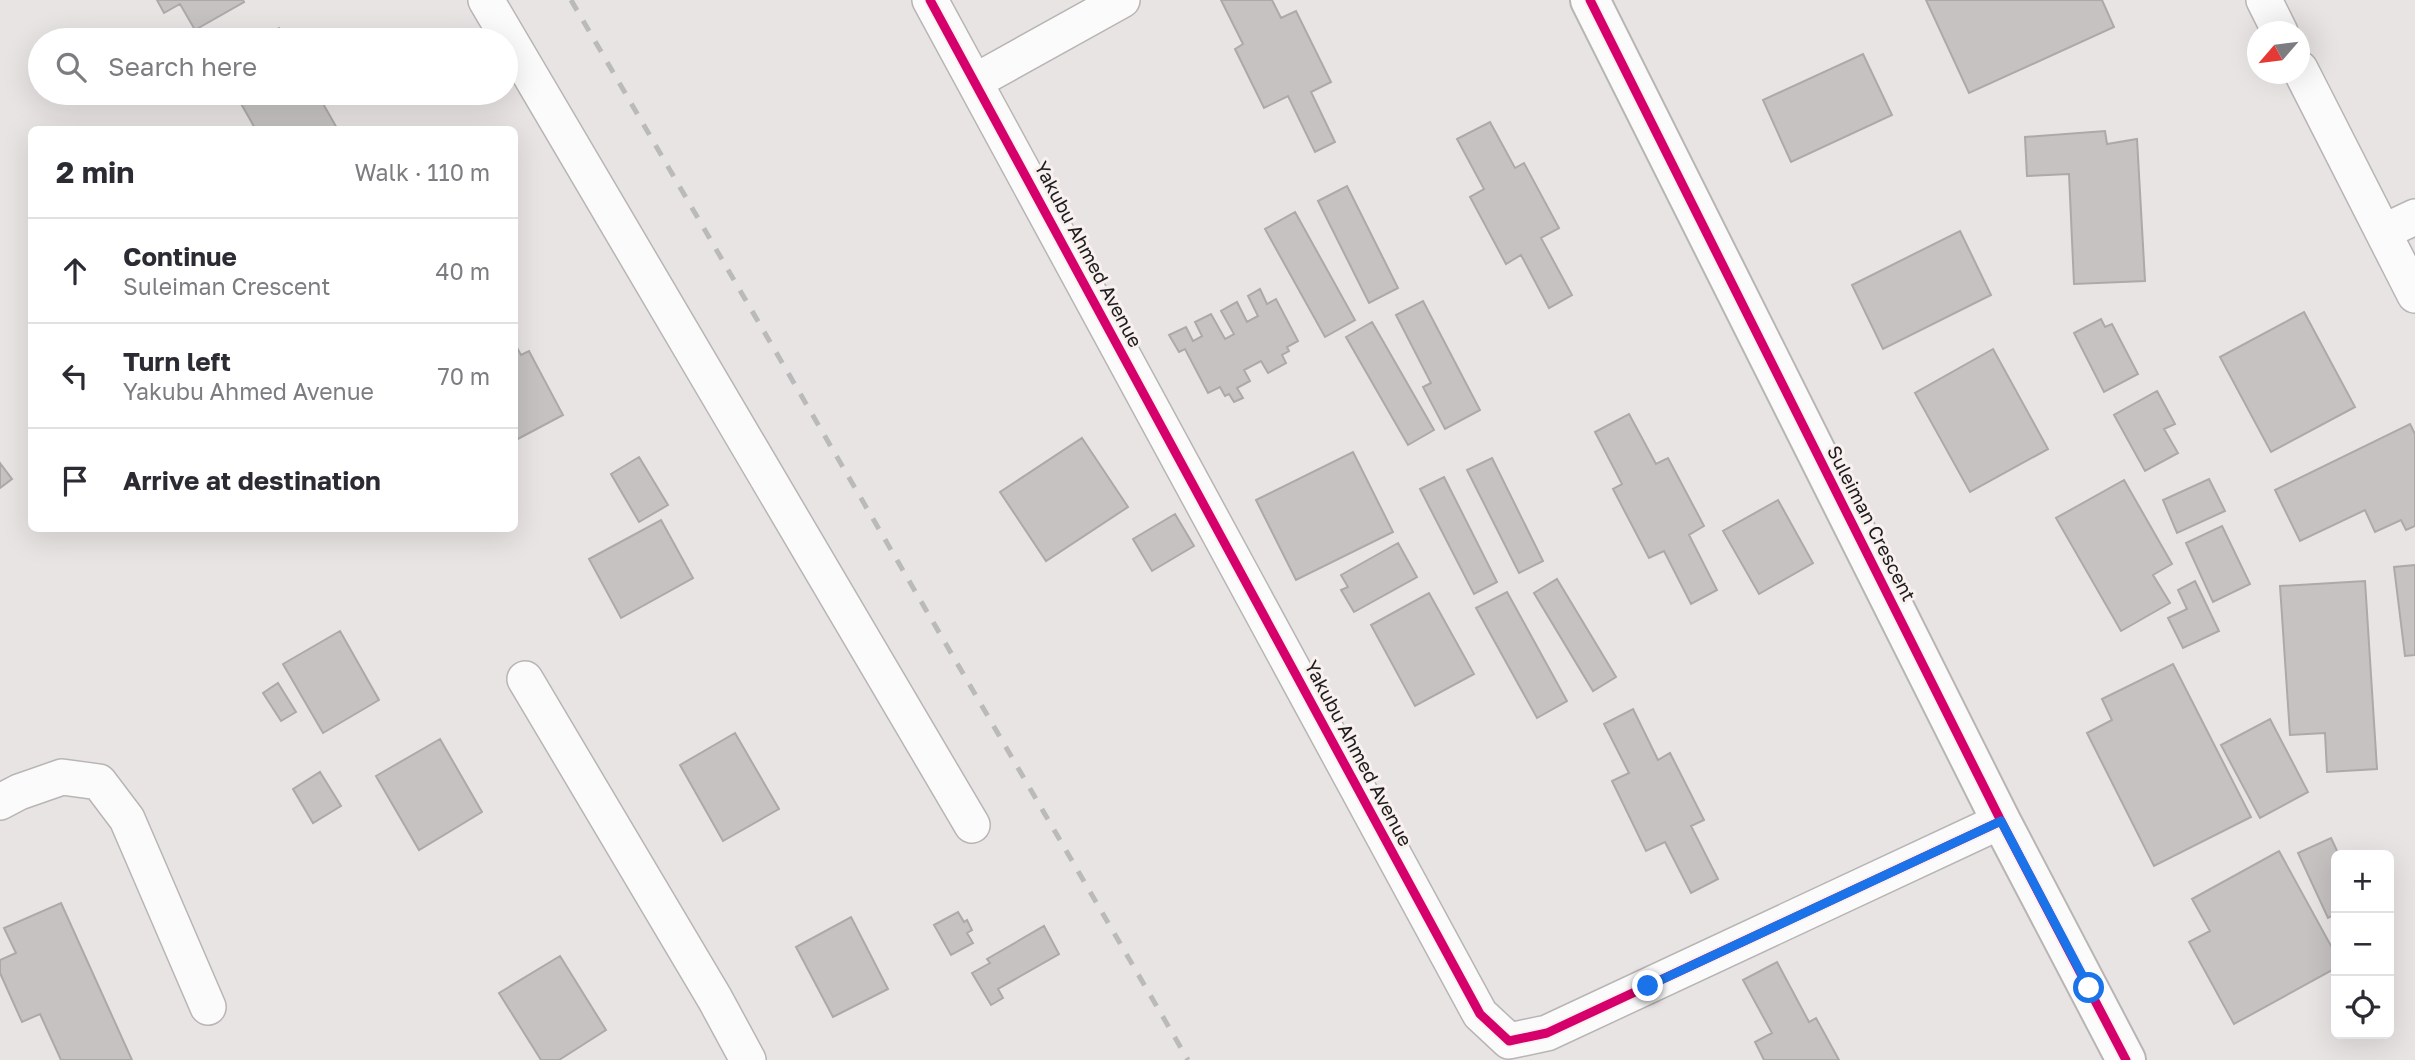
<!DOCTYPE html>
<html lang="en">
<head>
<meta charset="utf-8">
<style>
	:root { --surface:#fff; --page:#f2f2f3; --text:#2b2b33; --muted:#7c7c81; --line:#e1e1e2 }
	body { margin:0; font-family:"Golos Text",sans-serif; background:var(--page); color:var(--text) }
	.controls { position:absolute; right:21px; bottom:21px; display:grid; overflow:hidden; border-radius:10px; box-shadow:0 7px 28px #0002 }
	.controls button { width:63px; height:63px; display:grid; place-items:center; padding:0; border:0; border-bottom:2px solid var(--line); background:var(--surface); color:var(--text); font:35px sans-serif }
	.compass { position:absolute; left:2247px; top:21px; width:63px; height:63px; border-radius:50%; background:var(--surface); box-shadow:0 7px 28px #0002; rotate:242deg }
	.stop { position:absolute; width:21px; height:21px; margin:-16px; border:5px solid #1a73e8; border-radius:50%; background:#fff }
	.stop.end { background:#1a73e8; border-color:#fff; box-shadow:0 2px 7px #0008 }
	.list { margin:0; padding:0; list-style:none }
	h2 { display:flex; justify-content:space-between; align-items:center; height:91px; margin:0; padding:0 28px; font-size:30px }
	h2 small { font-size:23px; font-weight:400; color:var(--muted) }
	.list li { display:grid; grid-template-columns:46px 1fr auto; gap:21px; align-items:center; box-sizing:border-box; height:105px; padding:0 28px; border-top:2px solid var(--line) }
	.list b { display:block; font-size:26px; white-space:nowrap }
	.list p { margin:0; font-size:23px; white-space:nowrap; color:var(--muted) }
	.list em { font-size:23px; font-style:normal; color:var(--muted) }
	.icon { flex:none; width:38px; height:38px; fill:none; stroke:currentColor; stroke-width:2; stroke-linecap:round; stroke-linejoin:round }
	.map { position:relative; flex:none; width:2415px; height:1060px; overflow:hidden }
	.search { position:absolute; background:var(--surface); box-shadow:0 7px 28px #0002; left:28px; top:28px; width:490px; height:77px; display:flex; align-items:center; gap:18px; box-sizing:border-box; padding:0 24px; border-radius:38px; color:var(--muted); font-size:26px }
	.panel { position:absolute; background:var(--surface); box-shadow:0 7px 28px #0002; left:28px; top:126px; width:490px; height:406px; border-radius:10px }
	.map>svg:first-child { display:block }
</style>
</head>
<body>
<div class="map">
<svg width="2415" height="1060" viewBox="0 0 2415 1060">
	<rect width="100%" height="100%" fill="#e9e4e4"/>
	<path fill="#c6c2c2" stroke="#aca9a9" stroke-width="2" d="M157,0H243L244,2L195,30L180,4L164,13Z
		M1221,0H1272L1281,18L1296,11L1331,82L1311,92L1335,142L1315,152L1288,96L1264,108L1235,49L1243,44Z
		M1926,0H2102L2114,27L1969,93Z
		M279,28L286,40H257Z
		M1863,54L1892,115L1791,162L1763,100Z
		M235,93H317L338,130H256Z
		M1490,122L1515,168L1524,163L1559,228L1541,238L1572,295L1549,308L1521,255L1506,264L1470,197L1484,189L1457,139Z
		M2105,131L2107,144L2137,139L2145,281L2074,284L2069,174L2027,176L2025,137Z
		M1347,186L1398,288L1369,303L1318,201Z
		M1295,212L1355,320L1325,337L1265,229Z
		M1960,231L1991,295L1883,349L1852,285Z
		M1260,289L1267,304L1276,299L1298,341L1287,347L1289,351L1282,355L1286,363L1268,373L1261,361L1244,370L1250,381L1237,388L1243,398L1234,402L1229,394L1225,396L1220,387L1208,393L1185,349L1179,352L1169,335L1186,327L1193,341L1202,336L1195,322L1211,314L1225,339L1234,334L1221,311L1237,302L1247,322L1258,316L1248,296Z
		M1423,301L1480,410L1445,429L1423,387L1431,383L1396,315Z
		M2304,312L2355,407L2271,452L2220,357Z
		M2101,319L2105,327L2112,324L2138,374L2104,392L2074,333Z
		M1372,322L1434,430L1408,445L1346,337Z
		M514,342L521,355L529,351L563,415L514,441Z
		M1993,349L2048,449L1970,492L1915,393Z
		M2157,391L2175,424L2164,429L2178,453L2145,471L2114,415Z
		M1629,414L1656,464L1668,458L1704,526L1689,535L1717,590L1691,604L1664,551L1649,558L1613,489L1622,484L1595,432Z
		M2410,424L2415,434V526L2406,530L2401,520L2375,532L2365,510L2300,541L2275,490Z
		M1082,438L1128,507L1046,561L1000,492Z
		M1353,452L1393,532L1296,580L1256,500Z
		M639,457L668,505L639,522L611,474Z
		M1492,458L1543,561L1519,573L1467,470Z
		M0,463L12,479L0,488Z
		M1444,477L1497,582L1474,594L1420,489Z
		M2209,479L2225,511L2177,533L2163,500Z
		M2124,480L2172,564L2153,575L2170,603L2121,631L2056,518Z
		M1778,500L1813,563L1759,594L1723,531Z
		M1175,514L1194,546L1152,571L1133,539Z
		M661,520L693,578L621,618L589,559Z
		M2222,526L2250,584L2213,602L2186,543Z
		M1398,543L1417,577L1354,612L1341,590L1348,587L1341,575Z
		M2415,565V655L2405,656L2394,567Z
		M1557,579L1616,677L1593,691L1534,593Z
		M2195,581L2219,631L2183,648L2168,618L2187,609L2178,590Z
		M2365,581L2377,769L2327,772L2325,733L2290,735L2280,586Z
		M1507,592L1567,701L1537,718L1476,608Z
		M1429,593L1474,674L1415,706L1371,625Z
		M340,631L379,700L323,733L283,664Z
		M2173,664L2251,817L2154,866L2087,733L2112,720L2102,699Z
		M278,683L296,712L281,721L263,693Z
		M1633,709L1658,760L1670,753L1704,820L1691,826L1718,879L1691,893L1665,842L1646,851L1612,781L1629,773L1604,724Z
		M2270,719L2308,792L2260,818L2221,745Z
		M735,733L779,809L723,841L680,765Z
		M440,739L482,812L419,850L376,776Z
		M320,772L341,806L313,823L293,789Z
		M2331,838L2339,855H2336V914L2328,918L2298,853Z
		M2279,851L2336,955V968L2234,1024L2189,942L2210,931L2192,899Z
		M61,903L132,1060H61L40,1014L22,1022L0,973V960L16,953L4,928Z
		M958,912L964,922L967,920L972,930L967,933L973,943L951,955L934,925Z
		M851,917L888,989L833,1017L796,947Z
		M1044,926L1059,954L998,989L1003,998L991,1005L972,973L990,963L987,959Z
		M560,956L606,1030L559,1060H541L499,993Z
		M1777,962L1809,1022L1816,1018L1839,1060H1764L1755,1042L1772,1033L1743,980Z"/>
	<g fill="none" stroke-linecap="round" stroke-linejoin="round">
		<defs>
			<path id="street" d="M486,0L972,825
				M930,0L1480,1014L1509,1041L1547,1033L2001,821
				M2264,0L2280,32
				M2300,69L2415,295
				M976,81L1122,0
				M2383,232L2415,217
				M525,679L715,999L748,1060
				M0,802L19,792L62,777L99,782L127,819L208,1007"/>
			<path id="secondary" d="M1590,0L2001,821L2126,1060"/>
		</defs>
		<use href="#street" stroke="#b8b5b4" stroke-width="38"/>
		<use href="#secondary" stroke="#b8b5b4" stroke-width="42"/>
		<use href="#street" stroke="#fcfbfb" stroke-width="35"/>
		<use href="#secondary" stroke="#fcfbfb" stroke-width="38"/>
		<path stroke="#bababa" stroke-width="5" stroke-dasharray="12 12" stroke-linecap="butt" d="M571,0L1188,1060"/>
		<defs>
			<path id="cycleway" d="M930,0L1480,1014L1509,1041L1547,1033L2001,821
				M1590,0L2001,821L2126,1060"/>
		</defs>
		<use href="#cycleway" stroke="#f8f1f0" stroke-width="13"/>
		<use href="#cycleway" stroke="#d6006c" stroke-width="9"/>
	</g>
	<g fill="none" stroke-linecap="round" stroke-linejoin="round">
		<path stroke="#1a73e8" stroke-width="9" d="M1648,986L2001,821L2089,988"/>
	</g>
	<g text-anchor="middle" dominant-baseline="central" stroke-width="6" stroke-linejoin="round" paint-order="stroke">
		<g font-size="19" fill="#1e1b1b" stroke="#f8f1f0">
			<text transform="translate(1089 254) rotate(62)">Yakubu Ahmed Avenue</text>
			<text transform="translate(1872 523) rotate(63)">Suleiman Crescent</text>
			<text transform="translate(1359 753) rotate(62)">Yakubu Ahmed Avenue</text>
		</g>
	</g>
</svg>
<div class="controls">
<button>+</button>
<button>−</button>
<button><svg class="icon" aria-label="locate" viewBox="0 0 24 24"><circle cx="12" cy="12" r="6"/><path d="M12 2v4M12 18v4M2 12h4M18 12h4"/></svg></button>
</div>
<svg class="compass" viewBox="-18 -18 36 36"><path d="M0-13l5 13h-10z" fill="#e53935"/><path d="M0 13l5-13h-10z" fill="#7c7c81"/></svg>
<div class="stop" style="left:2089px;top:988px"></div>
<div class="stop end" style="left:1648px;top:986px"></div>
<div class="search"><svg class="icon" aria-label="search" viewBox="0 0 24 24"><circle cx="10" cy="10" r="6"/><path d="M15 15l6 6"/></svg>Search here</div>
<section class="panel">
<h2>2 min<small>Walk · 110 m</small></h2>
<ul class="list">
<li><svg class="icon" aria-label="ahead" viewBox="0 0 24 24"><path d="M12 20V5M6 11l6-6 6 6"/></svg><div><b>Continue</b><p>Suleiman Crescent</p></div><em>40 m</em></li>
<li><svg class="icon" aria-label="left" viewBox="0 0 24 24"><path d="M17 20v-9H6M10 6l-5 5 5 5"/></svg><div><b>Turn left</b><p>Yakubu Ahmed Avenue</p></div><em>70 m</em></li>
<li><svg class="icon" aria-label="arrive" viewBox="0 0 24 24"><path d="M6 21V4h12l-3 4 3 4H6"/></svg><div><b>Arrive at destination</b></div></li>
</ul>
</section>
</div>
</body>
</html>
